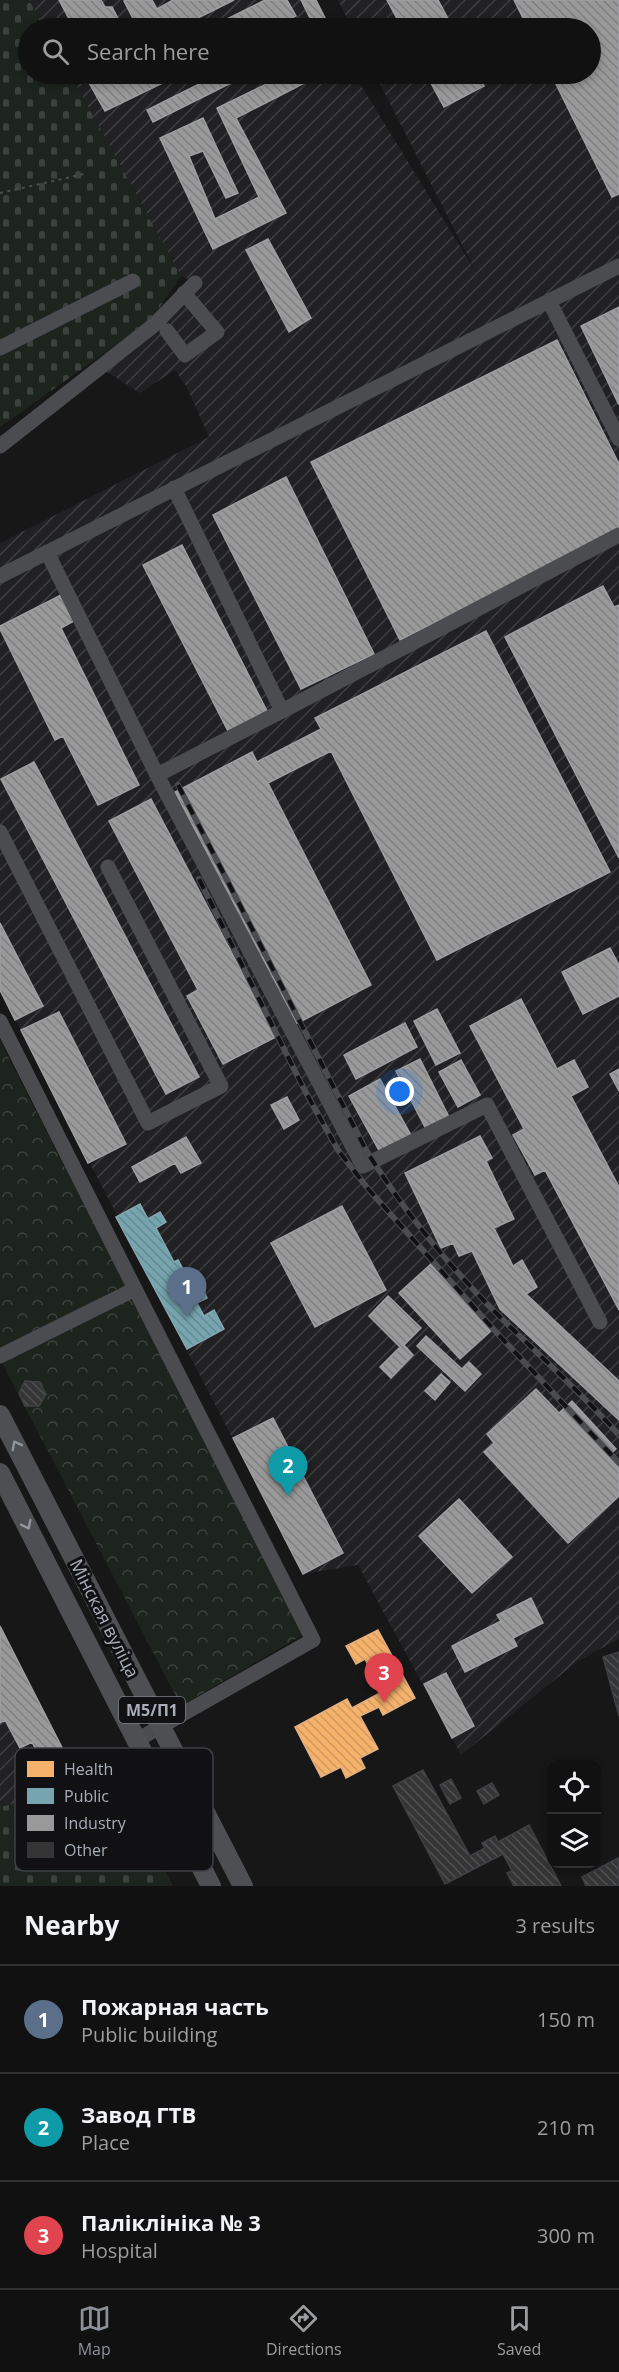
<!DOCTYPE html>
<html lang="en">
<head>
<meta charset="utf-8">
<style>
	:root { --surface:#111; --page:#1e1f1f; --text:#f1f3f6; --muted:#9c9d9f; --line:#303131; --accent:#8c9099 }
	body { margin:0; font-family:"Open Sans",sans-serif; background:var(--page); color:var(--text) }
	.controls { position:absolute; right:18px; bottom:18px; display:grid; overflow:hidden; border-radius:12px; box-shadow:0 3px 9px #0003 }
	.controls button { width:54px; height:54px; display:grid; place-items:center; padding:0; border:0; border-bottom:2px solid var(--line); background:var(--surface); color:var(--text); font:30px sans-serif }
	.you { position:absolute; left:400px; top:1092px; width:21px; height:21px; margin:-15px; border:4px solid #fff; border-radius:50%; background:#1a73e8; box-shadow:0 0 0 9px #1a73e833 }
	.badge { display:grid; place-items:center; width:39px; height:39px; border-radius:50%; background:var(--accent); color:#fff; font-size:20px; font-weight:700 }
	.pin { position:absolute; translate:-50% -50px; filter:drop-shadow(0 2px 3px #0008) }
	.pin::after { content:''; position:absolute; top:32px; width:21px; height:18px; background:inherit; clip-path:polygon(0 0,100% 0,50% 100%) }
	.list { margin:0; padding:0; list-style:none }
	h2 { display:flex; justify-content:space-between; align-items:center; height:78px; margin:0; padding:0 24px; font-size:26px }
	h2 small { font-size:20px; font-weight:400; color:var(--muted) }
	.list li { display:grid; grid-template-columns:39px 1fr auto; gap:18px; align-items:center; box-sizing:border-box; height:108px; padding:0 24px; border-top:2px solid var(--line) }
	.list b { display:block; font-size:22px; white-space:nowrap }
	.list p { margin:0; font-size:20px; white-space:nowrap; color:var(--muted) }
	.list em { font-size:20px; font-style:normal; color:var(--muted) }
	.icon { flex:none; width:33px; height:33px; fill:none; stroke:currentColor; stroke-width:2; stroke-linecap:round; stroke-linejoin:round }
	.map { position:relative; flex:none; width:619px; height:1886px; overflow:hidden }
	.search { position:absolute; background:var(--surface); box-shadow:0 3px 9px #0003; left:18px; right:18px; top:18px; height:66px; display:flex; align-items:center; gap:15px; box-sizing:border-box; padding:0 21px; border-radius:33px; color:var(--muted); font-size:22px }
	.sheet { height:402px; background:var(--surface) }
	nav { display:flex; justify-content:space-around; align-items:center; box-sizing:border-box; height:84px; border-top:2px solid var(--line); background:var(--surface); font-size:16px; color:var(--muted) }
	nav a { display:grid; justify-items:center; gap:3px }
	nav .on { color:var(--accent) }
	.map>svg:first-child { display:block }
</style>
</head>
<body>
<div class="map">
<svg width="619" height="1886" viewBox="0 0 619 1886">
	<defs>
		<pattern id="industrial-furrows" width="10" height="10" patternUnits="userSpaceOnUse" patternTransform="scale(1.5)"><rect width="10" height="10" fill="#212123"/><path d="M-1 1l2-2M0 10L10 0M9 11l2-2" fill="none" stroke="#3e3f41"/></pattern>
		<pattern id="forest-crowns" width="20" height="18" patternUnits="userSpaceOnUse" patternTransform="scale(1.5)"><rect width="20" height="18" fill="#1d241e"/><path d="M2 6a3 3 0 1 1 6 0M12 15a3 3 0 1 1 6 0" fill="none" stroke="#3b413d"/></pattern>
		<pattern id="cemetery-stones" width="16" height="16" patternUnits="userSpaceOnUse" patternTransform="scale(1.5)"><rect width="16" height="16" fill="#1d241e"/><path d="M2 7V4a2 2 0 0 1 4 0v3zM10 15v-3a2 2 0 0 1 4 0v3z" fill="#3b413d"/></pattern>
		<pattern id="health-back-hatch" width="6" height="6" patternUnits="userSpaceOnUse" patternTransform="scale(1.5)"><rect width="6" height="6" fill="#f6b26b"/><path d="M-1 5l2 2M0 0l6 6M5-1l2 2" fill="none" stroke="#cf9961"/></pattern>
		<pattern id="public-back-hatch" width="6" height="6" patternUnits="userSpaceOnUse" patternTransform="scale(1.5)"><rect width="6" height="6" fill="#76a5af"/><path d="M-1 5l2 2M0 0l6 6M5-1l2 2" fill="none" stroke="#658991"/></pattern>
		<pattern id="industry-back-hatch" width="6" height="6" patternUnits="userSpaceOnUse" patternTransform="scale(1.5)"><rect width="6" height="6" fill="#999"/><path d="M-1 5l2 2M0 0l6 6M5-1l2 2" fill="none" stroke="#7f8080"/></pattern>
		<pattern id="building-back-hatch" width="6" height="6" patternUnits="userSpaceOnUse" patternTransform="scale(1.5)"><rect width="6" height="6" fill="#353536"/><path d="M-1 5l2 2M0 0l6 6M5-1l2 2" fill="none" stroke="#4f5051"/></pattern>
	</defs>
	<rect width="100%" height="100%" fill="#171717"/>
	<path fill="url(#industrial-furrows)" d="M29,0H316L330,28H45Z
		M338,0H619V1639L578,1661L461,1755L358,1565L303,1574L0,990V543L209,437L186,386L175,370L140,393L107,372L201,289L195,282L181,276L70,74H354L477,274L375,74H590V28H352Z
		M0,1626L76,1775L25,1801L0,1807Z"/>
	<path fill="url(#forest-crowns)" d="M0,1041L125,1285L0,1349Z
		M131,1298L304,1634L181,1706L2,1363Z"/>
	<path fill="url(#cemetery-stones)" d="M0,0H29L45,28H28V74H70L181,276L151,320L0,427Z
		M25,1801L102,1807L116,1805L129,1808L136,1816L173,1886H0V1807Z"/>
	<path fill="url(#health-back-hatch)" stroke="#dfb082" stroke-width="1.5" d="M378,1630L415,1698L383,1715L379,1707L360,1716L378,1749L360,1758L365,1768L346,1778L341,1767L321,1777L295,1727L347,1699L352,1708L382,1692L365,1659L356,1664L346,1646Z"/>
	<path fill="url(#public-back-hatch)" stroke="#85a7b2" stroke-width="1.5" d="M140,1204L148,1219L160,1212L166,1222L156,1228L174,1262L178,1260L188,1278L182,1281L185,1286L198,1279L207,1298L197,1303L204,1316L214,1310L224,1329L187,1349L116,1217Z"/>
	<path fill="url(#industry-back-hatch)" stroke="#9e9fa2" stroke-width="1.5" d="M59,0H101L105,7H112L123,28H74Z
		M126,0H152L157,9L173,0H234L178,28H138L124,1Z
		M265,0H287L296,16L272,28H209Z
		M301,0H316L330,28H315Z
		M387,0H438L453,28H402Z
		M514,0H619V194L612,197L551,74H590V28H528Z
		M84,74H98L103,83L120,74H181L105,111Z
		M219,74H249L153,122L147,110Z
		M287,74H322L236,118L286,213L213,249L160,138L203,118L238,193L226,198L203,151L189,156L215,219L259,197L217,108Z
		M426,74H477L484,86L444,107Z
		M268,239L311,318L289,332L246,250Z
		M619,307V405L581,326Z
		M557,340L619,464V531L400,640L311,462Z
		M286,477L374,654L301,689L213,515Z
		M182,545L267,711L228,731L143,565Z
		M603,586L614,607L619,605V858L505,637Z
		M61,595L74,621L61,628L139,785L98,805L63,736L55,740L0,629V626Z
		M486,631L610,872L437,960L331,751L268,783L371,985L294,1025L175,792L252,752L257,762L321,729L315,718Z
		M34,762L199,1077L166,1094L1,779Z
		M151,799L276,1037L223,1064L187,996L198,990L109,821Z
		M0,923L43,1006L15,1020L0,990Z
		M610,948L619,965V996L583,1014L562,972Z
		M521,999L557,1069L574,1060L588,1087L571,1096L619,1187V1310L545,1170L535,1175L513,1135L524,1129L470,1026Z
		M437,1009L460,1053L436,1065L414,1021Z
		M59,1012L126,1144L88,1163L21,1030Z
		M405,1023L417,1047L356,1079L344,1055Z
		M420,1059L450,1119L427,1131L396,1071Z
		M461,1060L480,1095L458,1107L439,1072Z
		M619,1069V1091L610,1074Z
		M380,1079L412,1137L381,1154L349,1096Z
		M287,1097L299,1120L284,1129L271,1105Z
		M480,1136L492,1158L486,1161L514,1219L494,1228L513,1266L522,1260L537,1287L526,1294L619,1381V1420L500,1309L472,1251L459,1256L453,1243L441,1248L405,1173Z
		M186,1137L201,1163L181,1173L175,1163L140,1182L132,1167Z
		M342,1206L386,1290L315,1327L271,1243Z
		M431,1264L492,1330L460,1359L399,1293Z
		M388,1296L421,1328L404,1345L413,1355L391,1378L380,1367L400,1347L369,1316Z
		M426,1336L462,1369L469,1362L481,1374L465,1391L417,1346Z
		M441,1374L450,1382L435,1400L425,1391Z
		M536,1389L559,1413L572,1401L616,1449L608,1456L619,1468V1496L568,1543L484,1452L494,1443L487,1434Z
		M273,1418L343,1553L303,1574L233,1438Z
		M459,1499L512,1557L472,1593L419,1536Z
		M531,1598L543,1623L513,1638L517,1646L465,1672L452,1646L501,1621L497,1615Z
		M0,1626L76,1775L44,1792L26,1758L37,1752L32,1742L20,1748L5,1720L0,1723Z
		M446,1673L474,1726L452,1738L424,1684Z"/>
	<path fill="url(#building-back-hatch)" stroke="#3f4043" stroke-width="1.5" d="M25,1381L39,1382L46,1394L39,1406H25L19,1393Z
		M619,1652V1716L603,1657Z
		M423,1770L470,1856L485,1848L482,1843L495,1836L498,1842L529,1825L561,1886H514L507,1873L512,1871L503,1854L445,1884L393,1786Z
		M451,1779L461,1798L450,1804L440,1785Z
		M492,1783L499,1795L484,1804L477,1791Z
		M618,1858L619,1886H586L582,1877Z"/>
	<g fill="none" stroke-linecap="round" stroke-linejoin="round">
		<path stroke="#4d4e52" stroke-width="2" stroke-dasharray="3 4.5" stroke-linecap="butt" d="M0,193L84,174"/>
		<path stroke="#4b4c50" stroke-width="15" d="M549,301L619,439
			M167,331L185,355L217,332L184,293
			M0,348L133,281
			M0,446L154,325L195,283
			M174,488L282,711L619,535
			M47,552L157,775L282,711
			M0,576L619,266
			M157,775L363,1166L487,1105L600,1322
			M0,832L148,1123L221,1086L108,867
			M0,1021L135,1289L0,1356
			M135,1289L313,1640L137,1740"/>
		<path stroke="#4d4f52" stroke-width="20" d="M0,1415L243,1886
			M0,1473L211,1886"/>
		<defs>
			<path id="rail" d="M178,785L366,1150C401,1207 443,1259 490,1307C533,1350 579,1390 619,1435
				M199,879L305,1091L338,1150L369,1190L496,1332L619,1463"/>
		</defs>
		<use href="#rail" stroke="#4b4c4f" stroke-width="6"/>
		<use href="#rail" stroke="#111113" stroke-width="4" stroke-dasharray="11" stroke-linecap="butt"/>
	</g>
	<defs><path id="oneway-chevron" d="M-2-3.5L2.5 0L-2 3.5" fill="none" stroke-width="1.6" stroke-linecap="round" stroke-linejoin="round" transform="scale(1.5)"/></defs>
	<g stroke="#91969e">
		<use href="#oneway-chevron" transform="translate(16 1445) rotate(-118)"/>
		<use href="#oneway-chevron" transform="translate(27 1525) rotate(63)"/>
	</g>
	<g text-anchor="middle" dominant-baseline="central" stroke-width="6" stroke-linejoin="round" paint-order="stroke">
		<rect fill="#111113" stroke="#7b7e86" stroke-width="1.5" x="119" y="1697" width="66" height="26" rx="4.5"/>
		<g font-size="16" font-weight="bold" fill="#a8adb8">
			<text x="152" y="1710">М5/П1</text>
		</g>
		<g font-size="18" fill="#a8adb8" stroke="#111113">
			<text transform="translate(105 1618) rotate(63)">Мінская вуліца</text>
		</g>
	</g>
	<rect x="15" y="1748" width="198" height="123" rx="9" fill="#111113" stroke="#3e4045" stroke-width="1.5"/>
	<rect x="27" y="1761" width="27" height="16" fill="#f6b26b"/>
	<rect x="27" y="1788" width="27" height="16" fill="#76a5af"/>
	<rect x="27" y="1815" width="27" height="16" fill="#999"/>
	<rect x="27" y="1842" width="27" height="16" fill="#353536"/>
	<g font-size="16" fill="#a8adb8">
		<text x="64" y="1775">Health</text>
		<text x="64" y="1802">Public</text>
		<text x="64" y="1829">Industry</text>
		<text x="64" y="1856">Other</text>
	</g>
</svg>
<div class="controls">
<button><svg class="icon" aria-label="locate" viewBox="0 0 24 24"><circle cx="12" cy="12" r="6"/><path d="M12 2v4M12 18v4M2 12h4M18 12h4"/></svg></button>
<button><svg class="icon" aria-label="layers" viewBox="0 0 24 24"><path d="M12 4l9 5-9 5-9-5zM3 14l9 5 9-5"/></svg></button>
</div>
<div class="you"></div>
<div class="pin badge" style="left:187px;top:1317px;background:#5c6f8a">1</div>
<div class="pin badge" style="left:288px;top:1496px;background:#0f9aa8">2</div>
<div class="pin badge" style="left:384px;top:1703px;background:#e0444e">3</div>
<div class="search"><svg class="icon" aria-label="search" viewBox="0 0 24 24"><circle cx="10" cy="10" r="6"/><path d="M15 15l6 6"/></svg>Search here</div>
</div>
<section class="sheet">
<h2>Nearby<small>3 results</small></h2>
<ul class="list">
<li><span class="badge" style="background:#5c6f8a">1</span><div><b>Пожарная часть</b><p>Public building</p></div><em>150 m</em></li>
<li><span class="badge" style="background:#0f9aa8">2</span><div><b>Завод ГТВ</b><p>Place</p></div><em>210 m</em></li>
<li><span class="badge" style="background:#e0444e">3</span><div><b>Паліклініка № 3</b><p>Hospital</p></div><em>300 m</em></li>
</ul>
</section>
<nav>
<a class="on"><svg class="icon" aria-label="map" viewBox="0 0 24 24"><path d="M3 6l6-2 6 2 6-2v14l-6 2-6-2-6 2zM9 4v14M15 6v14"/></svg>Map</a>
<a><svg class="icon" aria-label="directions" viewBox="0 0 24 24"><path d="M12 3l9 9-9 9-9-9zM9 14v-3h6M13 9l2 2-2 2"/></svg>Directions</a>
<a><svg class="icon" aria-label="saved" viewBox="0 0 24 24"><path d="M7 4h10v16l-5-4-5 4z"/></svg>Saved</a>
</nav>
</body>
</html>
